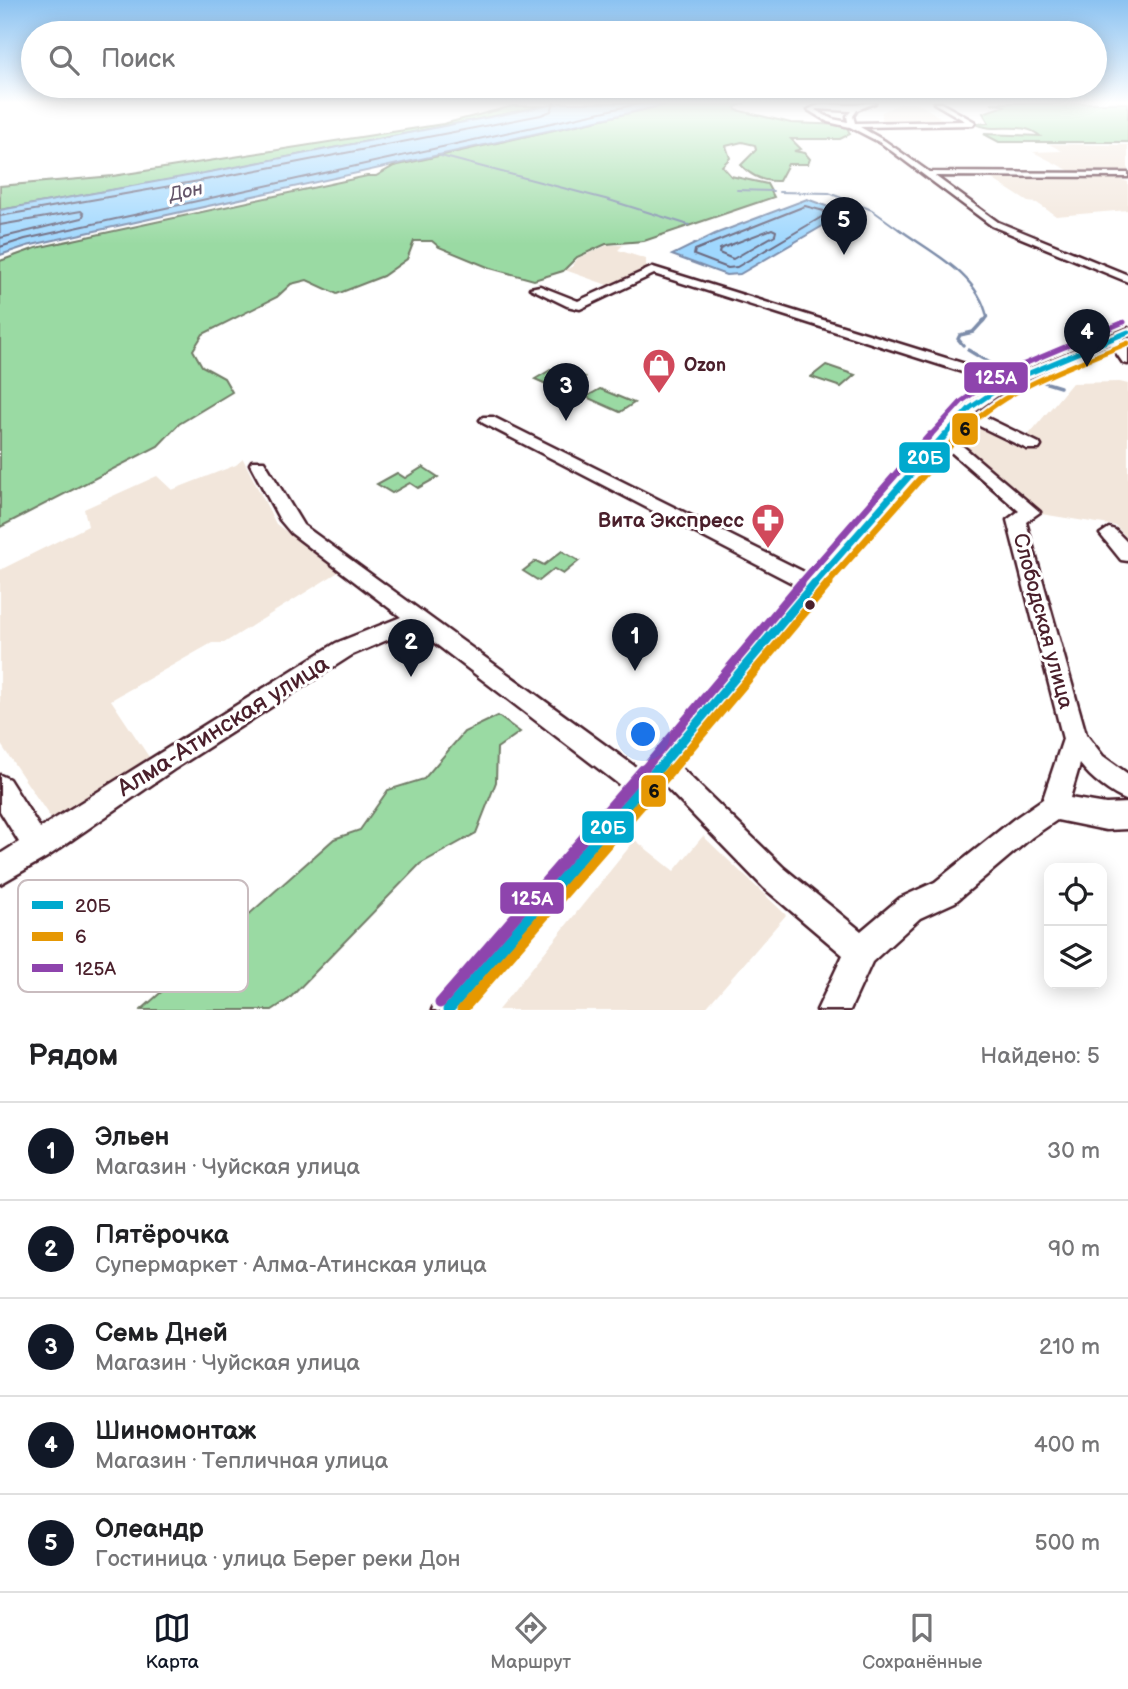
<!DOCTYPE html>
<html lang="ru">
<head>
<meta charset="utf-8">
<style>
	:root { --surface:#fff; --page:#f2f2f2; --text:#202124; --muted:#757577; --line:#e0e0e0; --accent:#111827 }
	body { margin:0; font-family:"Balsamiq Sans",sans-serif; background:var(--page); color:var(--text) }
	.controls { position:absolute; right:21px; bottom:21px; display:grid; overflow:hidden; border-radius:14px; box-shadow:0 4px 18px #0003 }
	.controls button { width:63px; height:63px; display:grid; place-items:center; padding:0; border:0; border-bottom:2px solid var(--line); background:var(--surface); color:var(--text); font:35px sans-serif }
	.you { position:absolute; left:644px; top:735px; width:24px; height:24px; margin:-18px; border:5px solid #fff; border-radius:50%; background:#1a73e8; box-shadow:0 0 0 10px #1a73e833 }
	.badge { display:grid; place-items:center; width:46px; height:46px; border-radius:50%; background:var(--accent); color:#fff; font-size:23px; font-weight:700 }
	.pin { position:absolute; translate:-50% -58px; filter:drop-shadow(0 2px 4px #0008) }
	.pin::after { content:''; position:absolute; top:37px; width:24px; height:21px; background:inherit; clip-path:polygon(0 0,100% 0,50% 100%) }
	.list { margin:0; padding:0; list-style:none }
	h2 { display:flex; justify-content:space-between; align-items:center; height:91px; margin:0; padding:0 28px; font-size:30px }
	h2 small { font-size:23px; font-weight:400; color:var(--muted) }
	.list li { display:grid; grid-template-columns:46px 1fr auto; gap:21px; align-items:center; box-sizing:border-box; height:98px; padding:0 28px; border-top:2px solid var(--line) }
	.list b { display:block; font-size:26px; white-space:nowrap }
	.list p { margin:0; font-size:23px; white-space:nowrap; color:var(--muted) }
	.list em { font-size:23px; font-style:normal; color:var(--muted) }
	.icon { flex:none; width:38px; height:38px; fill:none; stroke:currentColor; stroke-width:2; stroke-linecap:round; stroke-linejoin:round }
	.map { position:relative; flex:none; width:1128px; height:1010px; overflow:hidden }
	.search { position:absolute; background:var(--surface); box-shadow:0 4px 18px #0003; left:21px; right:21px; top:21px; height:77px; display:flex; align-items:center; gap:18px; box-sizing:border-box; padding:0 24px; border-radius:38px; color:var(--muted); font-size:26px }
	.sheet { height:581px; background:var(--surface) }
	nav { display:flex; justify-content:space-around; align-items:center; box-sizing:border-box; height:98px; border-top:2px solid var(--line); background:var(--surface); font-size:19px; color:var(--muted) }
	nav a { display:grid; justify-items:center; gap:4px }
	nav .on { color:var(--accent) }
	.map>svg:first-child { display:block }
</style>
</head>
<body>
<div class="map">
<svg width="1128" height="1010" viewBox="0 0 1128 1010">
	<rect width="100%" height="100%" fill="#fff"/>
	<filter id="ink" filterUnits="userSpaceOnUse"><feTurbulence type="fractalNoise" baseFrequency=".0143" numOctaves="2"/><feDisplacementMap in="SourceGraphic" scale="14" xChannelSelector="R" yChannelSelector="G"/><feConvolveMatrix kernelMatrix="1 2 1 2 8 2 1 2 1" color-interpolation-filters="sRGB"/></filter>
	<g filter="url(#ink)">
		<path fill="#f2e6db" d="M901,103H918L947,122L882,124V112Z
			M1049,144L1128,145V172H1072L1033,152L1062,151Z
			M992,179H1119L1128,182V210L1056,216L1037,203L1028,202Z
			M608,245H623L618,250L646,259V265L653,268L613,287L565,270L572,267L578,258Z
			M1120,382L1128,384V539L1116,526L1035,513L951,440L972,425L1003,438L1012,445L1021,444L1072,383Z
			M243,459L276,524L340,571L224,643H212L111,700L151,760L52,820L0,743V570L88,526L84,509L157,476L172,490L236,465Z
			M703,836L786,915L704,1010H498L635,840L674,871Z"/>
		<path fill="#9adaa3" stroke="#727c67" stroke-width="2" d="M674,103H745L735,107L736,110L791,123L846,125L850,134L840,139H791L801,149L794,151L805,153L810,159L808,164H788L779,181C764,182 751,176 741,165L756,150L755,145L742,142L726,146L730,158L722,166L731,176L767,184L774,197L644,241L606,244L577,257L563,271L534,280L490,268L439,247L432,241H414L407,259L383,276L337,294L307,280L291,284L277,297L203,334L193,350L202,366L224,378L232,392L179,424L158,446L0,527V261L36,248L367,176H376L394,166Z
			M991,103H1128V142H999L984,134L1040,136C1022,120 996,134 975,124L989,123L983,113L1004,106Z
			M513,106H544L202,174L0,210V186L113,176L443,124Z
			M826,365L855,375L841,387L811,377Z
			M557,366L585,377L562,391L535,379Z
			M600,389L634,403L620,412L586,397Z
			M423,467L438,477L418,488L410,483L392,493L377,484L397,473L405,478Z
			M562,551L579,561L563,574L554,569L539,581L523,571L536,561L544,565Z
			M498,716L520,732L497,748L496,782L476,833L420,864L289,999L272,1010H141L334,839L360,830L388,790L424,779L464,732Z"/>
		<path fill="#9fd7fe" stroke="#7d8daa" stroke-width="2" d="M561,103H674L27,246L0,255V210L215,171Z
			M807,199L845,213L740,274L726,275L672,255L715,234Z"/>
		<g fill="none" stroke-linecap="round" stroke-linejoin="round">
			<path stroke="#6c697f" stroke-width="2" d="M805,206L824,211L825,215L737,267L728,268L694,255L695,250Z
				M0,216L216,178L541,115L551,111L554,103
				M0,225L81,211L84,214L82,218L0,238
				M772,229L776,231L775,235L733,259L719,253L720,249Z
				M0,247L25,239L642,103"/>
			<path stroke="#7d8daa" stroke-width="2" d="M437,155L609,200L689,225
				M737,190L773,191
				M779,192L829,193L872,210L901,231"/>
			<path stroke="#7d8daa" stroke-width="2.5" d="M899,229C932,253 978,274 987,317L983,322"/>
			<path stroke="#7d8daa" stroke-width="3.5" d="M963,345L958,339L960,335L973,332L984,320
				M968,350L993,365L1012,371
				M1034,379L1060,387"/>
			<defs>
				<path id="minor" d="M866,103H875L857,110L853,116L855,123L965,121L934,103H941L975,122L973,125L860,127L885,141L929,172L1128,173V177L935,176L998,222L1128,275V282L992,226L881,143L850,127L828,122L808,110C823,99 848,109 866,103ZM817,109L851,111L847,116L848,122L832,119L815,110Z
					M653,267L1007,377L1128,328V337L1120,340L1128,348V364L1123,363L1110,344L1013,385L975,412L1039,443L1041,446L1039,449H1027L967,420L952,437L1040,512L1026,522L1086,734L1103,756L1128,774V801C1111,794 1091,779 1080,764L1070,798L1106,804L1128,803V829L1106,830L1057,820L1032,837L955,902L920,918L872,962L850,1010H817L843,955L764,888L662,783L469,1010H432L437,999L625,789L415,628L352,655L173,770L47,857L0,884V854L19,842L0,811V775L9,779L40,828L336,643L401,617L291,533L280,520L250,464L252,461H264L303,525L641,771L800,587L483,423L480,420L483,417H493L810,575L937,433L965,405L997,383L654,274L580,309L567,306L530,288L540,286L578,301ZM944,446L1019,511L1007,520L1063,739L1043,799L1014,819L935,882L900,898L861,931L784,868L677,764L878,519Z
					M1109,528L1115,530L1128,543V561L1121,560L1100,534Z"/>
			</defs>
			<use href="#minor" stroke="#4a1f2b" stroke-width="5"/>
			<use href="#minor" fill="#fff" fill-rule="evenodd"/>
			<defs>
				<path id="bus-1-far3" d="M943,437L970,408L1008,382L1128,332"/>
				<path id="bus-1-far2" d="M814,584L945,435"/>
				<path id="bus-1-far1" d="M656,772L815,583"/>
				<path id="bus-1" d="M448,1010L657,770"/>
				<path id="bus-2-far3" d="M958,437C1004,387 1066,369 1128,343"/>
				<path id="bus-2-far2" d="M827,584L959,435"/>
				<path id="bus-2-far1" d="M670,772L829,583"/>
				<path id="bus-2" d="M462,1010L671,770"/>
				<path id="bus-3-far3" d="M929,437L962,401L1003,373L1124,322"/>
				<path id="bus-3-far2" d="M800,584L930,435"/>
				<path id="bus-3-far1" d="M642,772L801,583"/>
				<path id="bus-3" d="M440,1003L643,770"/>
			</defs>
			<use href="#bus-1-far3" stroke="#fff" stroke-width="10"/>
			<use href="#bus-1-far2" stroke="#fff" stroke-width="12"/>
			<use href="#bus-1-far1" stroke="#fff" stroke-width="14"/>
			<use href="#bus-1" stroke="#fff" stroke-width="17"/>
			<use href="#bus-2-far3" stroke="#fff" stroke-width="10"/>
			<use href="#bus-2-far2" stroke="#fff" stroke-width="12"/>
			<use href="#bus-2-far1" stroke="#fff" stroke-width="14"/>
			<use href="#bus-2" stroke="#fff" stroke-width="17"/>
			<use href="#bus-3-far3" stroke="#fff" stroke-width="10"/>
			<use href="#bus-3-far2" stroke="#fff" stroke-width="12"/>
			<use href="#bus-3-far1" stroke="#fff" stroke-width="14"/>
			<use href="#bus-3" stroke="#fff" stroke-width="17"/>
			<use href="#bus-1-far3" stroke="#00a9ce" stroke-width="5"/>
			<use href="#bus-1-far2" stroke="#00a9ce" stroke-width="7"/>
			<use href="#bus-1-far1" stroke="#00a9ce" stroke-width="9"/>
			<use href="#bus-1" stroke="#00a9ce" stroke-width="11"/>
			<use href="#bus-2-far3" stroke="#e69804" stroke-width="5"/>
			<use href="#bus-2-far2" stroke="#e69804" stroke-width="7"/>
			<use href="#bus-2-far1" stroke="#e69804" stroke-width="9"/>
			<use href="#bus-2" stroke="#e69804" stroke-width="11"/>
			<use href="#bus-3-far3" stroke="#8e44ad" stroke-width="5"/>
			<use href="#bus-3-far2" stroke="#8e44ad" stroke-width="7"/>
			<use href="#bus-3-far1" stroke="#8e44ad" stroke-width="9"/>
			<use href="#bus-3" stroke="#8e44ad" stroke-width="11"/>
		</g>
	</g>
	<linearGradient id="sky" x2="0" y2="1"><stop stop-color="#8bc2f1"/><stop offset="0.42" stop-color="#fff"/><stop offset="1" stop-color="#fff" stop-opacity="0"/></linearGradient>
	<rect width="1128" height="244" fill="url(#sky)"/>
	<defs>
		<symbol id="shop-pin" viewBox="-11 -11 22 30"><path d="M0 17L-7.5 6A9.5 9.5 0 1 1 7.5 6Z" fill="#d1495b" stroke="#fff"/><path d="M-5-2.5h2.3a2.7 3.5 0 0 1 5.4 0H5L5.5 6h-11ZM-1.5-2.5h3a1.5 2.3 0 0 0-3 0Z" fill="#fff"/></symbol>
		<symbol id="pharmacy-pin" viewBox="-11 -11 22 30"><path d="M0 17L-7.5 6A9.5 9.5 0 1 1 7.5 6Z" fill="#d1495b" stroke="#fff"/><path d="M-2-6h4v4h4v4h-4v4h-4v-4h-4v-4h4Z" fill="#fff"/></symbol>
	</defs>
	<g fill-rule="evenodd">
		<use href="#shop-pin" x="640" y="346" width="38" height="52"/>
		<use href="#pharmacy-pin" x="749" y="501" width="38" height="52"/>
	</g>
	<circle fill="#4a1f2b" stroke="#fff" stroke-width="2.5" cx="810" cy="605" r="6"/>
	<g text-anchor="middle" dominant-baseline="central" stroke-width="6" stroke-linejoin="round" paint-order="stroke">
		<g font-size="18" font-weight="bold" fill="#4a1f2b" stroke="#fff" text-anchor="start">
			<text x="684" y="365">Ozon</text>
		</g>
		<g font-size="19" font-style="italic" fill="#64566a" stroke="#fff">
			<text transform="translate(186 192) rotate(-12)">Дон</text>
		</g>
		<g font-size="21" font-weight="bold" fill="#4a1f2b" stroke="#fff" text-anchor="end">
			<text x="744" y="520">Вита Экспресс</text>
		</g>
		<g font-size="21" fill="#4a1f2b" stroke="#fff">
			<text transform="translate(1043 621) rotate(75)">Слободская улица</text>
		</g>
		<g font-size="24" fill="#4a1f2b" stroke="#fff">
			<text transform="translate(223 726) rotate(-32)">Алма-Атинская улица</text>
		</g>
	</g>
	<rect x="18" y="880" width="230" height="112" rx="10" fill="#fff" stroke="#c9bcbf" stroke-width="2"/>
	<rect x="32" y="901" width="31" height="8" fill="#00a9ce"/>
	<rect x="32" y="932" width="31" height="9" fill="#e69804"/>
	<rect x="32" y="964" width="31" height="8" fill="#8e44ad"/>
	<g font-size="19" fill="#4a1f2b">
		<text x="75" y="912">20Б</text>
		<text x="75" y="943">6</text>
		<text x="75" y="975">125А</text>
	</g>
	<g stroke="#fff" stroke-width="2.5">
		<rect x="963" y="361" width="66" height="33" rx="7" fill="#8e44ad"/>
		<rect x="951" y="412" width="28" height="34" rx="7" fill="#e69804"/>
		<rect x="898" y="441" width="53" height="33" rx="7" fill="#00a9ce"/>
		<rect x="640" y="774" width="27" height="34" rx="7" fill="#e69804"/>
		<rect x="581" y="810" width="54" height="34" rx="7" fill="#00a9ce"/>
		<rect x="499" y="881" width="66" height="34" rx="7" fill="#8e44ad"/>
	</g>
	<g font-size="19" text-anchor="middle" font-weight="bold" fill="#fff">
		<text x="996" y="384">125А</text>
		<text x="925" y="464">20Б</text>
		<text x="608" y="834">20Б</text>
		<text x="532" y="905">125А</text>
	</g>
	<g font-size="19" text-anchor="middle" font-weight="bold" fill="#111">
		<text x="965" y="436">6</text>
		<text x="654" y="798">6</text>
	</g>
</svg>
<div class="controls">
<button><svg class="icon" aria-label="locate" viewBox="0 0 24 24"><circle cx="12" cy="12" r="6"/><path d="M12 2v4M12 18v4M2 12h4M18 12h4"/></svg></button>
<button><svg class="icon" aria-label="layers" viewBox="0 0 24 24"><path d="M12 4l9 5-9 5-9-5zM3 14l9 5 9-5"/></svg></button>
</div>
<div class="you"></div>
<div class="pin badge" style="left:635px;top:671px">1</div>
<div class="pin badge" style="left:411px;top:677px">2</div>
<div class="pin badge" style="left:566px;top:421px">3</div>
<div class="pin badge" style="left:1087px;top:367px">4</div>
<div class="pin badge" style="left:844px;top:255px">5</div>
<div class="search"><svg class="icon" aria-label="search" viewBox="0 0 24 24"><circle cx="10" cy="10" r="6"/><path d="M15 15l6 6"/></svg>Поиск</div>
</div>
<section class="sheet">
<h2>Рядом<small>Найдено: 5</small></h2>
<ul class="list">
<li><span class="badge">1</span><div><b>Эльен</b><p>Магазин · Чуйская улица</p></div><em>30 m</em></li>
<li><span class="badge">2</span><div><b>Пятёрочка</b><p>Супермаркет · Алма-Атинская улица</p></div><em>90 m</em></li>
<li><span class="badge">3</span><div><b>Семь Дней</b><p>Магазин · Чуйская улица</p></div><em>210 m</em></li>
<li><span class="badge">4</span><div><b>Шиномонтаж</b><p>Магазин · Тепличная улица</p></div><em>400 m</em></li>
<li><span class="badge">5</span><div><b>Олеандр</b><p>Гостиница · улица Берег реки Дон</p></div><em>500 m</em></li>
</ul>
</section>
<nav>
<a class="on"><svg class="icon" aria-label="map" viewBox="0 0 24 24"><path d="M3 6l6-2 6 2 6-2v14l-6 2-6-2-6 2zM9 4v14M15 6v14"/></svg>Карта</a>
<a><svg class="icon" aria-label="directions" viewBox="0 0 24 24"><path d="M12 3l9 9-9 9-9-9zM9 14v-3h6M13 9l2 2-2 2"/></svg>Маршрут</a>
<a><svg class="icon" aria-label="saved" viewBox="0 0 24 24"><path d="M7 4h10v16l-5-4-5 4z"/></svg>Сохранённые</a>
</nav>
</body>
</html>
